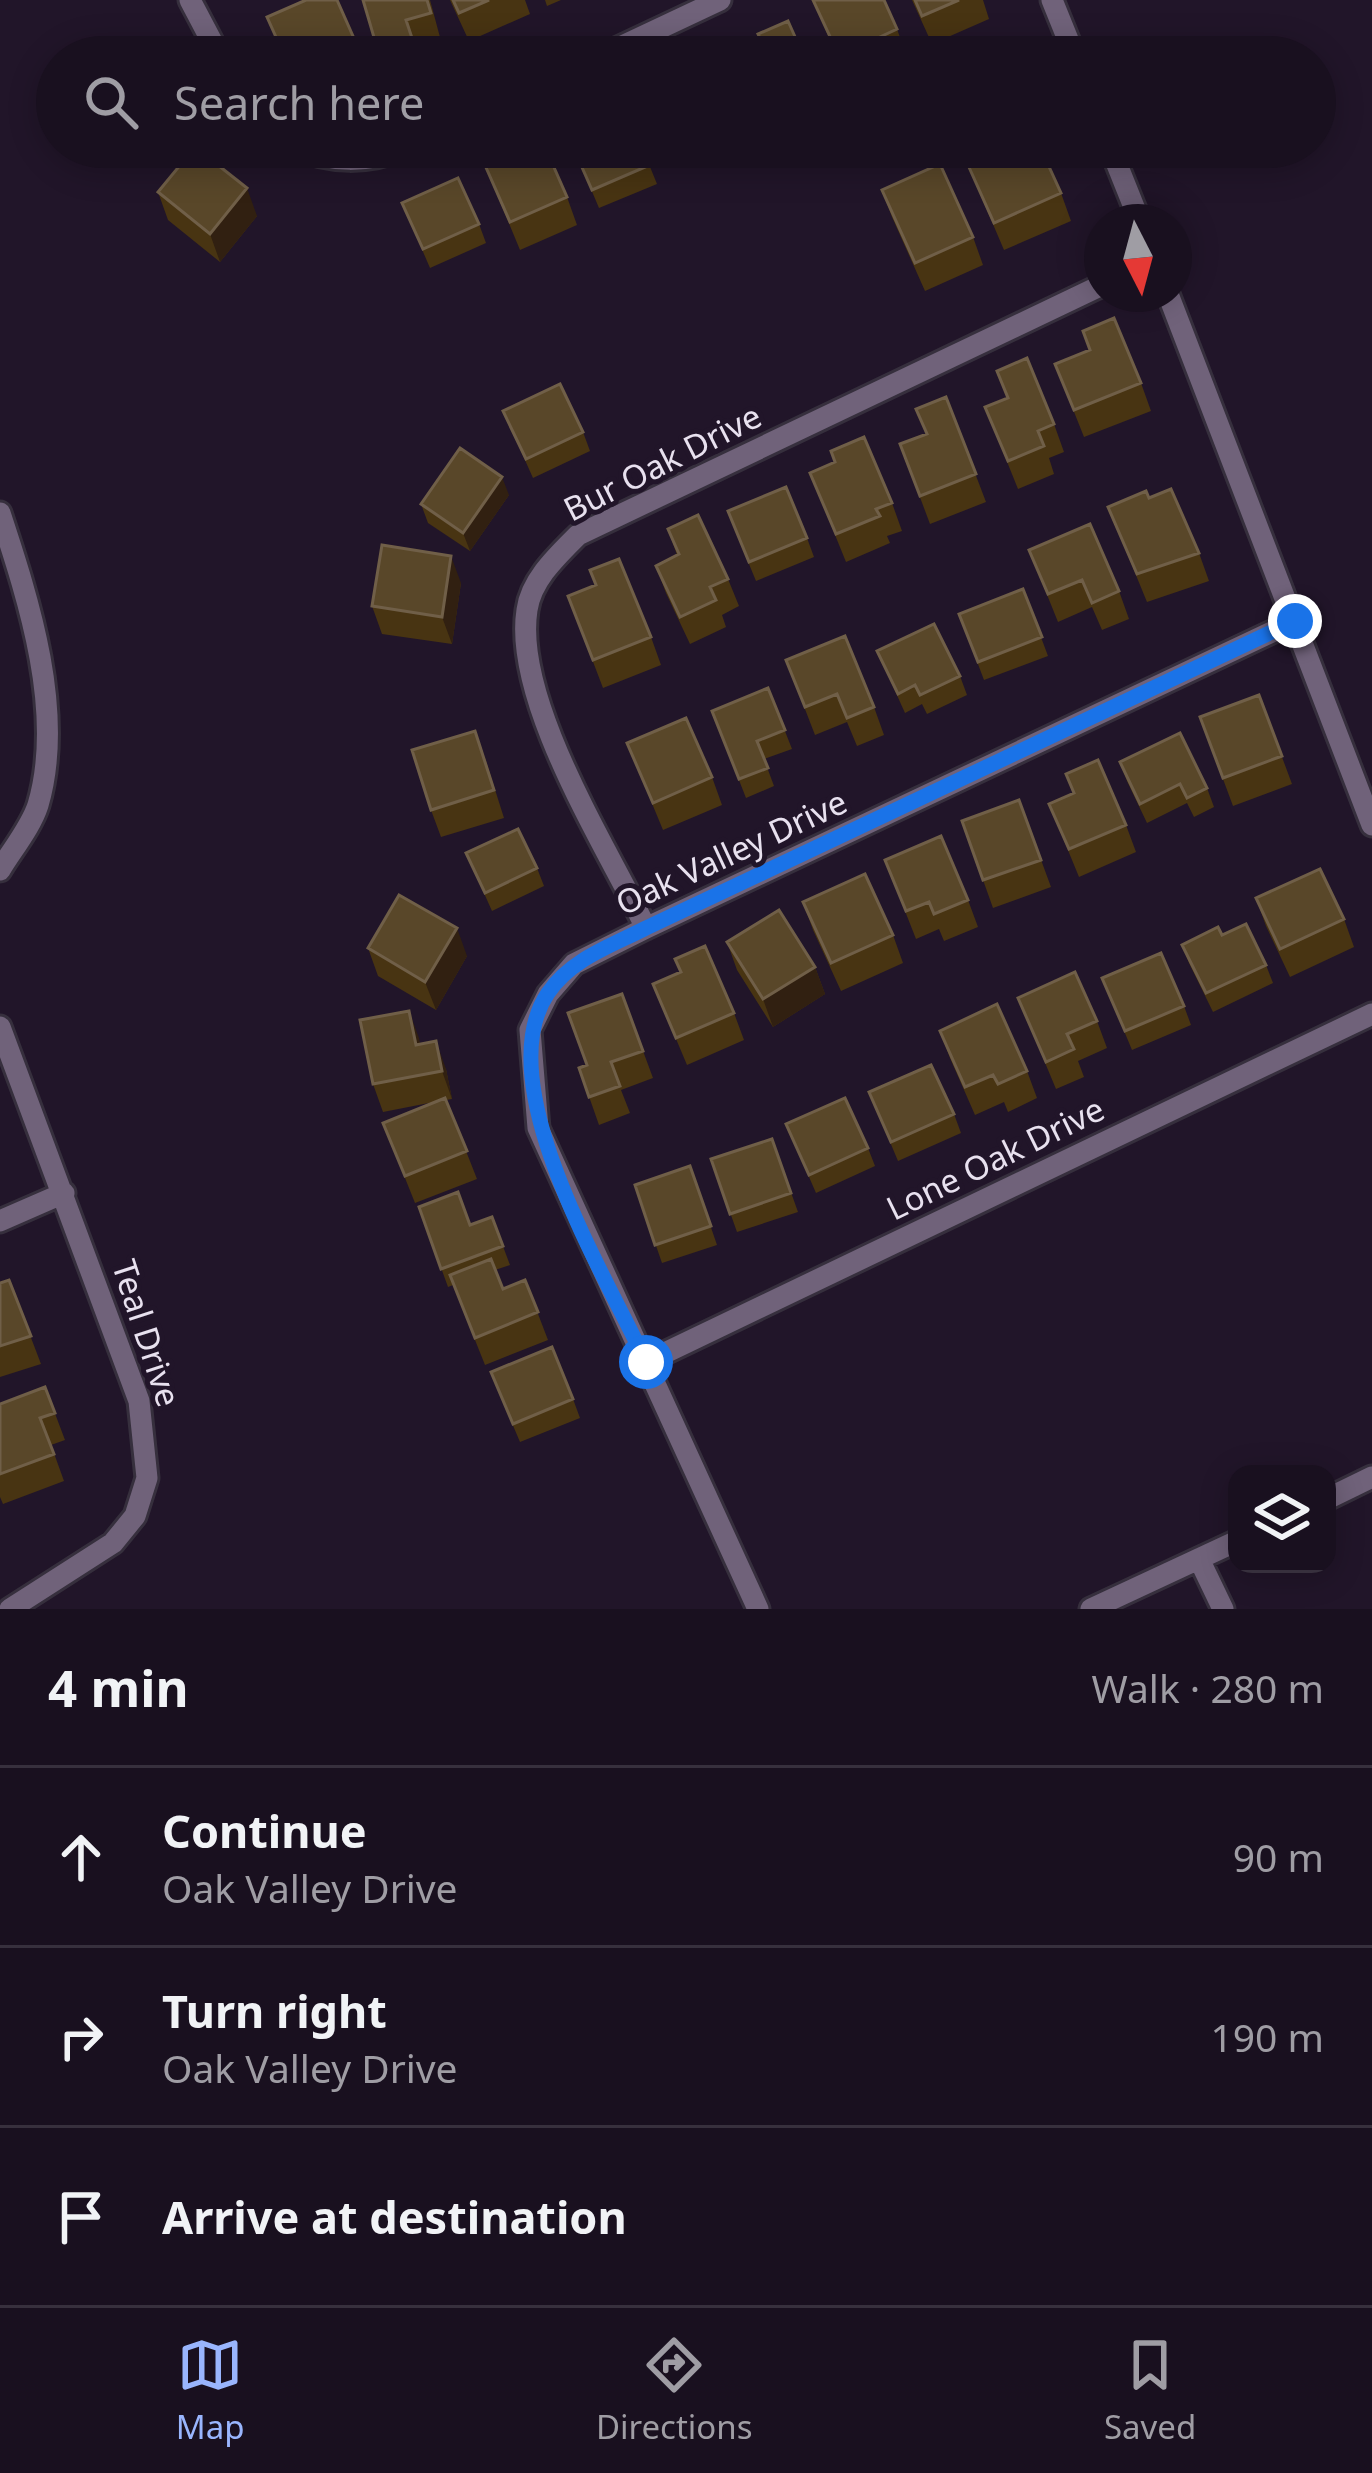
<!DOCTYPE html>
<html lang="en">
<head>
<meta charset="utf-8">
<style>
	:root { --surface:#19101f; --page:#221928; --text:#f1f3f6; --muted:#9f9da4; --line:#37303d; --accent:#99b5fd }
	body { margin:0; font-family:"Noto Sans",sans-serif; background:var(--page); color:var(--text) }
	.controls { position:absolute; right:36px; bottom:36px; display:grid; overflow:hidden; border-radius:24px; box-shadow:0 6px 30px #0003 }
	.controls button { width:108px; height:108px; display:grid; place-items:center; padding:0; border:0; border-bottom:3px solid var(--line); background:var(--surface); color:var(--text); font:60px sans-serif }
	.compass { position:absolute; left:1084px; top:204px; width:108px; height:108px; border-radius:50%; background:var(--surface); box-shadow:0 6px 30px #0003; rotate:174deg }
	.stop { position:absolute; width:36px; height:36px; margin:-27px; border:9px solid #1a73e8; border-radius:50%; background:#fff }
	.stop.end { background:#1a73e8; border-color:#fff; box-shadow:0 3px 12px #0008 }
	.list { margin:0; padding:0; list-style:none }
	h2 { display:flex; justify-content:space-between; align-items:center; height:156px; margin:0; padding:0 48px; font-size:51px }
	h2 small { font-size:39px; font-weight:400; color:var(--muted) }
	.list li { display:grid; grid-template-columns:78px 1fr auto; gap:36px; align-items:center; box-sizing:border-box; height:180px; padding:0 48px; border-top:3px solid var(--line) }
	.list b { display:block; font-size:45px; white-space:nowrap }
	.list p { margin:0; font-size:39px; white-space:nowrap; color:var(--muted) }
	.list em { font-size:39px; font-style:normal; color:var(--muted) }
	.icon { flex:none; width:66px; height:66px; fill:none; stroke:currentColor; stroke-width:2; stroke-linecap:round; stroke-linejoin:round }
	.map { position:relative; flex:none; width:1372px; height:1609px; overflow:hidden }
	.search { position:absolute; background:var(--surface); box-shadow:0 6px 30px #0003; left:36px; right:36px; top:36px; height:132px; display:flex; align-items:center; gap:30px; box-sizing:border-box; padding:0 42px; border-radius:66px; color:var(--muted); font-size:45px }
	.sheet { height:696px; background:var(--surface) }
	nav { display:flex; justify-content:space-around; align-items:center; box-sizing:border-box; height:168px; border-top:3px solid var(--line); background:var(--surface); font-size:33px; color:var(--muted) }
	nav a { display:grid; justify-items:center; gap:6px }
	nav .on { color:var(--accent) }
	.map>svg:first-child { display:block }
</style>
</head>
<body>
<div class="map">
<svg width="1372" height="1609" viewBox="0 0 1372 1609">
	<rect width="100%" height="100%" fill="#211529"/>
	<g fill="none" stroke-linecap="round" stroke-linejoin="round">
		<defs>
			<path id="minor" d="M190,0L220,57
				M1052,0L1075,57
				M599,57L720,0
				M292,147C332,163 367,164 408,147
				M1110,147L1140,222
				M1168,294L1372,825
				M0,513C29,601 65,713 38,805C31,827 12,850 0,870
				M646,928C606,846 513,700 527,610C531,580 557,556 578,535L1102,285
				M0,1027L139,1401L147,1478L135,1516L113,1543L10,1609
				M0,1221L64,1193
				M646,1362L1372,1014
				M1327,1499L1372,1477
				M1199,1559L1223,1609
				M758,1609L538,1128L530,1030L548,994L574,964L646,928L1295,621
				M1091,1609L1237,1541"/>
		</defs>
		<use href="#minor" stroke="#362f3d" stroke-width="27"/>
		<use href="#minor" stroke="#70627a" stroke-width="21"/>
	</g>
	<path fill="#483412" d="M363,0H430L441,41L416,48L419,57H380Z
		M450,0H525L530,14L469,41Z
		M545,0H561L547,6Z
		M813,0L897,29L907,57H837Z
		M912,0H983L989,19L932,44Z
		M267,17L356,43L361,57H283Z
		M642,147L657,184L599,208L574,149Z
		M676,147H703L680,157Z
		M960,147L1016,155L1061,193L1071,221L1004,250Z
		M481,156L567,197L577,225L520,250Z
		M882,190L973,237L983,265L925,291L892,217Z
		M158,192L257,216L220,262L168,220Z
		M402,203L479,224L486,243L430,268Z
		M1055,364L1141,383L1151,411L1084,437Z
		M997,371L1054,424L1064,452L1049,458L1054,474L1018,489L985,407L1007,398Z
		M946,397L986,502L930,524L900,444L926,435Z
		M503,411L583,432L590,451L533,478Z
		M810,473L892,503L902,531L887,536L890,543L846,562Z
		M509,495L470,551L428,523L421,504Z
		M1149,498L1199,553L1209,581L1147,602L1108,507Z
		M668,529L728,579L739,606L722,615L726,627L690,644L666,593L656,566L677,555Z
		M735,530L807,538L814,557L756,581Z
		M1029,550L1119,591L1129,619L1102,630L1092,607L1058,622Z
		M461,583L452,644L382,634L372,606Z
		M1023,589L1048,656L984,680L959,614Z
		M568,596L651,637L661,665L603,688Z
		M877,651L960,676L967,695L927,714L922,704L905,713Z
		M786,660L874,707L884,735L857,746L847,722L815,735Z
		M768,688L792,749L764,759L774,786L746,798L712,711Z
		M1259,695L1292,784L1233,806L1200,717Z
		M627,743L712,777L722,805L663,830Z
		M485,758L504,818L441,837L431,810Z
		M1120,762L1207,788L1214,807L1194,817L1187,803L1147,823L1127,781Z
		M1066,774L1126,825L1136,852L1079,877L1049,804L1073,794Z
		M1019,800L1051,887L993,908L962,821Z
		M466,853L537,868L544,886L492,911Z
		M885,860L968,900L978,927L944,941L939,929L916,939Z
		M1256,898L1344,919L1354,947L1290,977L1266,926Z
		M803,902L893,935L903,963L841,991L813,930Z
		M1222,935L1266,965L1273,983L1213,1012L1189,963L1182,945Z
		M727,942L815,967L825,994L773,1027L737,970Z
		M368,948L467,956L436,1010L378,976Z
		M680,972L734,1013L744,1040L687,1065L653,984Z
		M1102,978L1184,1006L1191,1025L1132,1050Z
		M622,994L653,1078L621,1090L630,1113L599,1125L579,1068L587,1065Z
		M1018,998L1097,1021L1107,1048L1078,1061L1084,1077L1056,1089Z
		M409,1011L420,1044L446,1069L452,1099L446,1100L477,1179L415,1203L383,1123L434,1102L383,1112L373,1084Z
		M940,1031L1027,1071L1037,1098L1008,1112L1004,1102L975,1115L950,1058Z
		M869,1092L954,1114L961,1133L898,1161Z
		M786,1124L868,1148L875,1166L816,1193Z
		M772,1139L798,1212L737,1232L711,1159Z
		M690,1166L717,1245L662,1263L635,1185Z
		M419,1207L470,1225L492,1217L510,1265L495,1270L503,1289L525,1280L548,1340L485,1365L453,1285L448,1287Z
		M9,1280L41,1364L0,1377V1283Z
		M45,1387L65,1440L51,1445L64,1481L3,1504L0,1497V1404Z
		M498,1390L573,1399L580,1418L520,1442Z"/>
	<path fill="#312011" d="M247,188L257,216L220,262L210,234Z
		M502,477L509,495L470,551L463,533Z
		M451,556L461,583L452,644L442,617Z
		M457,928L467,956L436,1010L425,982Z
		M815,967L825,994L773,1027L763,999Z
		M409,1011L419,1038L426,1073L416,1045Z
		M436,1041L446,1069L452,1099L442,1071Z"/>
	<path fill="#594729" stroke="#705f48" stroke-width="3" d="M306,0H337L356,43L324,57H285L267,17Z
		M363,0H427L431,13L406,20L413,41L378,51Z
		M453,0H489L459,13Z
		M813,0H884L897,29L839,56Z
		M915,0H959L922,16Z
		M788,21L804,57H769L758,34Z
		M195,147L247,188L210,234L158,192Z
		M502,147H545L567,197L510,222L481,156Z
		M579,147H642L650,165L592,190L574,149Z
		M960,147H1012L1016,155L1035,147H1040L1061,193L994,223Z
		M940,164L973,237L915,263L882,190Z
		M458,178L479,224L423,249L402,203Z
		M1114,318L1141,383L1074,410L1055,364L1090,350L1083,331Z
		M1027,358L1054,424L1038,431L1044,446L1008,461L985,407L1008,398L997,371Z
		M560,384L583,432L526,459L503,411Z
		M946,397L976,474L920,496L900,444L927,434L916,409Z
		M864,437L892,503L876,509L880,516L836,534L810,473L835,462L831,451Z
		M460,448L502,477L463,533L421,504Z
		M786,487L807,538L749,562L728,511Z
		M1171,489L1199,553L1137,574L1108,507L1146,491L1149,498Z
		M698,515L728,579L710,587L716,600L680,617L656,566L679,554L668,529Z
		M1090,524L1119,591L1092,603L1082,580L1048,594L1029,550Z
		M382,545L451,556L442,617L372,606Z
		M619,559L651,637L593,660L568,596L596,585L590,570Z
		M1023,589L1042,637L978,662L959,614Z
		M934,624L960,676L920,695L915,685L898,694L877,651Z
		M845,636L874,707L847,718L837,694L805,707L786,660Z
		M768,688L785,730L757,741L768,768L739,779L712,711Z
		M1259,695L1282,756L1223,778L1200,717Z
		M686,718L712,777L653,803L627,743Z
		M475,731L494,790L431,810L412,750Z
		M1180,733L1207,788L1187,798L1180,784L1140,804L1120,762Z
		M1098,760L1126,825L1069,849L1049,804L1074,793L1066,774Z
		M1019,800L1041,860L983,880L962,821Z
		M518,829L537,868L485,893L466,853Z
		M941,836L968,900L934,914L929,902L906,911L885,860Z
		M1320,869L1344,919L1280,949L1256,898Z
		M865,874L893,935L831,963L803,902Z
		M399,895L457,928L425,982L368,948Z
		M779,910L815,967L763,999L727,942Z
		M1246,924L1266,965L1206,993L1182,945L1218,927L1222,935Z
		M705,946L734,1013L676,1038L653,984L681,972L675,959Z
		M1161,953L1184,1006L1125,1031L1102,978Z
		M1075,972L1097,1021L1067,1034L1074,1049L1046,1062L1018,998Z
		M622,994L643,1051L611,1062L620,1086L589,1097L579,1068L587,1065L568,1013Z
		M997,1004L1027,1071L998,1084L993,1075L965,1087L940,1031Z
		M409,1011L416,1045L436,1041L442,1071L373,1084L360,1020Z
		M931,1065L954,1114L891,1142L869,1092Z
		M445,1098L467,1151L405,1176L383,1123Z
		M845,1098L868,1148L809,1175L786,1124Z
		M772,1139L791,1193L730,1214L711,1159Z
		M690,1166L711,1226L655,1245L635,1185Z
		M458,1192L470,1225L492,1217L503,1246L441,1269L419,1207Z
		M491,1259L503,1289L525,1280L538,1312L475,1338L450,1275Z
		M9,1280L31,1336L0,1346V1283Z
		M552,1347L573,1399L513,1424L491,1372Z
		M45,1387L55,1413L40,1418L54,1454L0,1474V1404Z"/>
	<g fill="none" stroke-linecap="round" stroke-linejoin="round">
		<path stroke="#1a73e8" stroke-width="15" d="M646,1362C605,1274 487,1083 548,993C571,959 611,946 646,928L1295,621"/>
	</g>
	<g text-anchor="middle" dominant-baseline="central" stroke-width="10" stroke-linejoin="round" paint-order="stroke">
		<g font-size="33" fill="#e8e1ef" stroke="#211529">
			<text transform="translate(662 462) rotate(-27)">Bur Oak Drive</text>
			<text transform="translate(731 852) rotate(-25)">Oak Valley Drive</text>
			<text transform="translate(995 1158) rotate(-26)">Lone Oak Drive</text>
			<text transform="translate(147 1333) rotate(72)">Teal Drive</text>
		</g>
	</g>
</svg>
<div class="controls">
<button><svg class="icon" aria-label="layers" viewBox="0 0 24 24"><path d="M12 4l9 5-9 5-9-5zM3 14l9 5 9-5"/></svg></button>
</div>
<svg class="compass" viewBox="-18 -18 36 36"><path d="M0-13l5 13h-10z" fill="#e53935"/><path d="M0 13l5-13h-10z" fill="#9f9da4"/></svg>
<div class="stop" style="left:646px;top:1362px"></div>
<div class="stop end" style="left:1295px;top:621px"></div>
<div class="search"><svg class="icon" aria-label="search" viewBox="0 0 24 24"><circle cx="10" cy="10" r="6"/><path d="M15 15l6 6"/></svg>Search here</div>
</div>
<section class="sheet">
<h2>4 min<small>Walk · 280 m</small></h2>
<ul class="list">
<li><svg class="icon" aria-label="ahead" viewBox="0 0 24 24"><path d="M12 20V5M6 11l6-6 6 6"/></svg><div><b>Continue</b><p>Oak Valley Drive</p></div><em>90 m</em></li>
<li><svg class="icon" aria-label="right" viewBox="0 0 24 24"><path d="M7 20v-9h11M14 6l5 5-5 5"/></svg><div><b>Turn right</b><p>Oak Valley Drive</p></div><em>190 m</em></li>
<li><svg class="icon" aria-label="arrive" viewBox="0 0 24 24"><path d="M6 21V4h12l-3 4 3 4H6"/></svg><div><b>Arrive at destination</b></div></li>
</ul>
</section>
<nav>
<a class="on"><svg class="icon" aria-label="map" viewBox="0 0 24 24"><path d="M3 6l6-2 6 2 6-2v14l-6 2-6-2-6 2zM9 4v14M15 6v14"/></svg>Map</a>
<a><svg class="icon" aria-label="directions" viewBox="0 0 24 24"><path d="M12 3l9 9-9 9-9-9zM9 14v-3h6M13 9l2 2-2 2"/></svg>Directions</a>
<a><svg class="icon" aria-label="saved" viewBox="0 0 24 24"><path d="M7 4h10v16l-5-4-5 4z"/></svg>Saved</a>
</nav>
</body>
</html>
